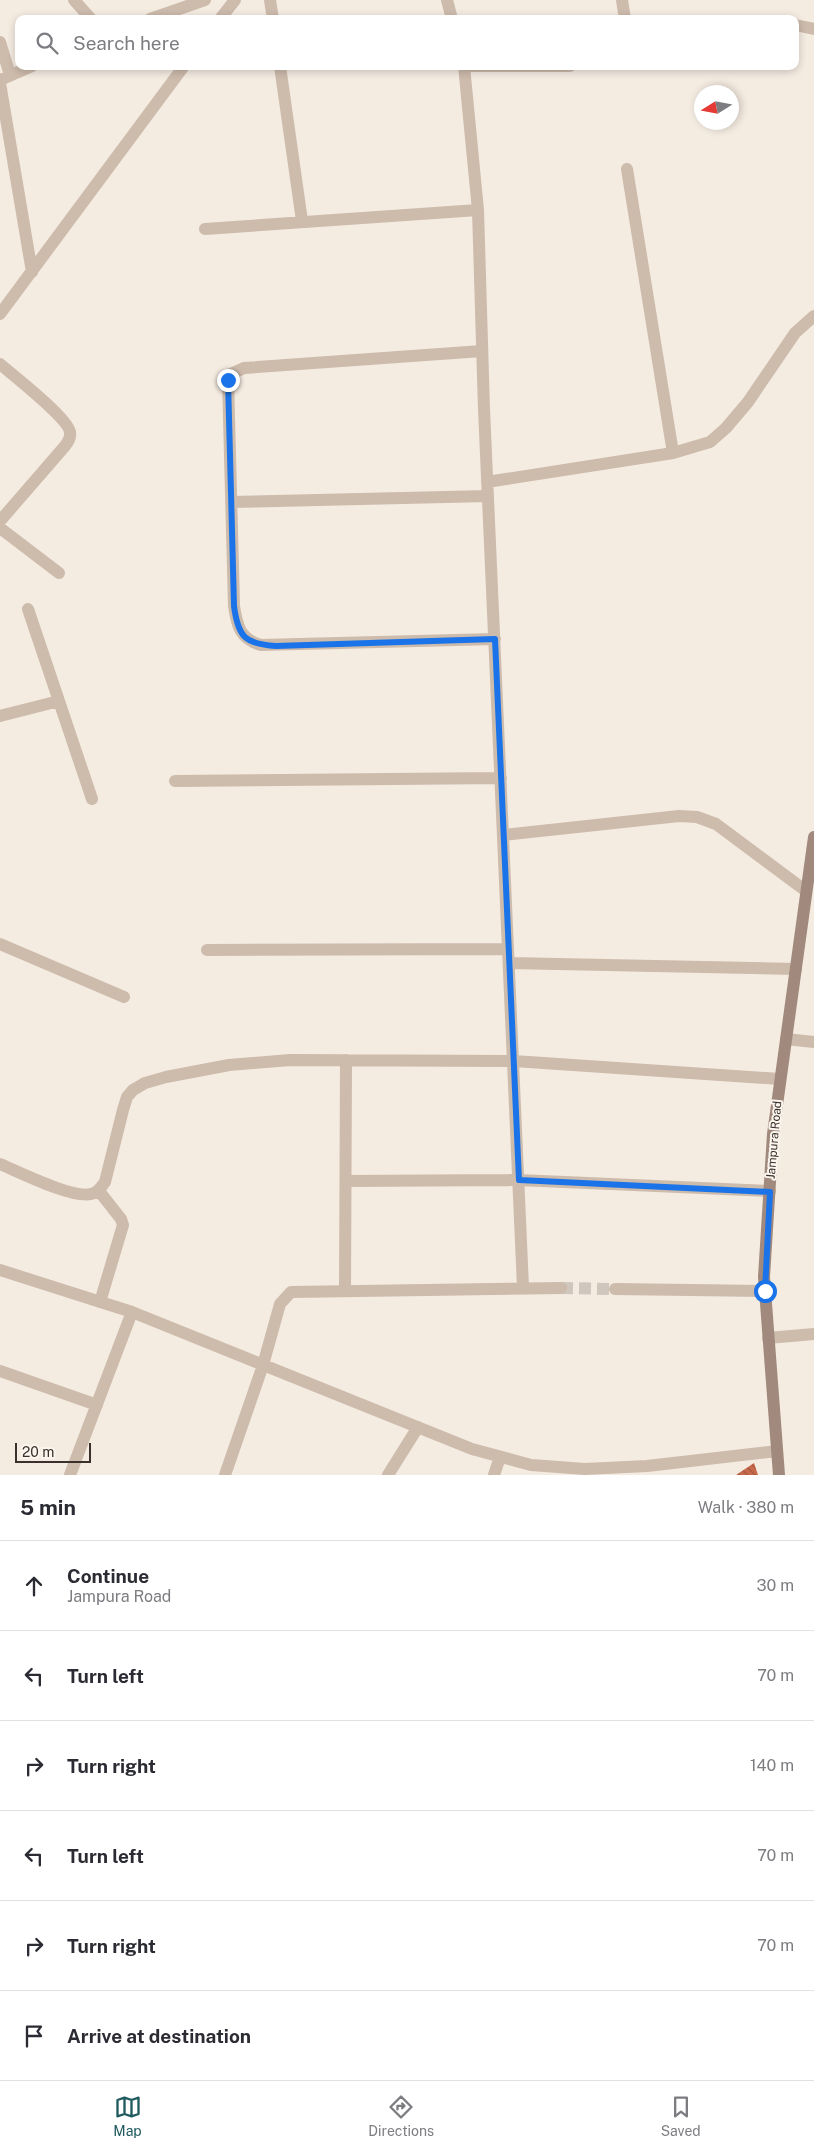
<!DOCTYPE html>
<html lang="en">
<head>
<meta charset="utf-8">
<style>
	:root { --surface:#fff; --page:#f7f7f7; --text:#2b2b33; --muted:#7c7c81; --line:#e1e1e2; --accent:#1f5a5e }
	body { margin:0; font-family:"Public Sans",sans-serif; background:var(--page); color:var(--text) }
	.compass { position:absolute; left:694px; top:85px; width:45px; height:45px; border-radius:50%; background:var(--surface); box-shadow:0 2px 8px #0003; rotate:259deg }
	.scale { position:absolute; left:15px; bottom:12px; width:76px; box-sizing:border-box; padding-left:5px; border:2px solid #3b302b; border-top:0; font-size:14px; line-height:18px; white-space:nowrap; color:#3b302b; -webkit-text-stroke:4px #fbf5ee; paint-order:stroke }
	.stop { position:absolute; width:15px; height:15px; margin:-11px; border:4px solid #1a73e8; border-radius:50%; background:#fff }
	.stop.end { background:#1a73e8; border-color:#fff; box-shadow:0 1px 5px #0008 }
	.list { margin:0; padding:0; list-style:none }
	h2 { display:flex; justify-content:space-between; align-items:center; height:65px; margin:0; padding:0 20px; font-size:21px }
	h2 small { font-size:16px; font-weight:400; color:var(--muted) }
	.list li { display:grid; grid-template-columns:32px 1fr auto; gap:15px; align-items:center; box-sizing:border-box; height:90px; padding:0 20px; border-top:1px solid var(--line) }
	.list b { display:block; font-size:19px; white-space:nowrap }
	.list p { margin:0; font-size:16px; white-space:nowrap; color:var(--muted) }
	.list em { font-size:16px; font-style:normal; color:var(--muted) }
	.icon { flex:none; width:28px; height:28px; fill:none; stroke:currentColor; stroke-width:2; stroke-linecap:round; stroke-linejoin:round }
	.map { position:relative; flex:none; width:814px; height:1475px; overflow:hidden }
	.search { position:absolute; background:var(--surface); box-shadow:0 2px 8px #0003; left:15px; right:15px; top:15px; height:55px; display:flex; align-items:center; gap:12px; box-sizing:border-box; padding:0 18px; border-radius:10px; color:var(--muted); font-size:19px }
	.sheet { height:605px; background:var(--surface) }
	nav { display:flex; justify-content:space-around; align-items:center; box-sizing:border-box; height:70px; border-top:1px solid var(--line); background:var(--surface); font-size:14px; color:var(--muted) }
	nav a { display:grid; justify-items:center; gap:2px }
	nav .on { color:var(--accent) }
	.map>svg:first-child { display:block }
</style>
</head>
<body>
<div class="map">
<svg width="814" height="1475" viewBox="0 0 814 1475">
	<defs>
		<pattern id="building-back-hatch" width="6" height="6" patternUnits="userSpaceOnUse" patternTransform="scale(1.25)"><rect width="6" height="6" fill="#c8694b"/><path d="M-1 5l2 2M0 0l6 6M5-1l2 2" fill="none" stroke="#a4573f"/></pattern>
	</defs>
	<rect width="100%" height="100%" fill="#f4ebe1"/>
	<path fill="url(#building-back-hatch)" d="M754,1463L758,1475H736Z"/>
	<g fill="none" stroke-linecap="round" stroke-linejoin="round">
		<path stroke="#cfc6bd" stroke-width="12" stroke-dasharray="12 6" stroke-linecap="butt" d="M561,1288L615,1289"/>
		<path stroke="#cdbbac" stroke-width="12" d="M74,0L91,19
			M270,0L273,19
			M447,0L452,19
			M622,0L625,19
			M150,19L205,0
			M220,19L235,0
			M795,25L814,29
			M0,42L10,75
			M280,66L302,221
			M464,66L478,210L484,409L523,1287
			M464,66H570
			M0,80L32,66
			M0,83L32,272
			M627,169L673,453
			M205,229L478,210
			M0,314L184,66
			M482,351L244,368L231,374L228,380L234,606C237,626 240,639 261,645L495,639
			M0,364C13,375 68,418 70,432C71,438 68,442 65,446L0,521
			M487,482L673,453L710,442L726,428L748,402L795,333L814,316
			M231,502L488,496
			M0,528L59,573
			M28,609L92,799
			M0,716L59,701
			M175,781L501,778
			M503,835L679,816L697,817L716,824L806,891
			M0,944L124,997
			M207,950L508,949
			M509,963L796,969
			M786,1039L814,1042
			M0,1164C19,1172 73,1199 91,1194C98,1193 101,1187 105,1182L123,1110L127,1097L133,1090L145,1083L166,1077L229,1065L290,1060L514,1061L780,1079
			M346,1181L519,1180L770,1191
			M99,1191L121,1219L123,1225L100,1302
			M0,1270L132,1312L472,1449L531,1465L585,1469L647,1466L777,1451
			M615,1289L765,1291
			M345,1290L346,1060
			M768,1338L814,1334
			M0,1371L97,1405
			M70,1475L132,1312
			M225,1475L263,1365L280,1304L291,1292L561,1288
			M388,1475L418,1427
			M494,1475L500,1457"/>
		<path stroke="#a18a7d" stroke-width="12" d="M779,1475L764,1277L773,1134L814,837"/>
	</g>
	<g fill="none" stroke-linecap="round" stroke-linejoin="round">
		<path stroke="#1a73e8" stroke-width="6" d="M228,380L234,606C238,637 245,644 276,646L495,639L519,1180L770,1192L765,1291"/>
	</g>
	<g text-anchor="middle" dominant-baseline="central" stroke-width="4" stroke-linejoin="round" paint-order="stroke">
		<g font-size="12" fill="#3b302b" stroke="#fbf5ee">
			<text transform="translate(774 1140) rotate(-85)">Jampura Road</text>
		</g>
	</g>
</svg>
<svg class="compass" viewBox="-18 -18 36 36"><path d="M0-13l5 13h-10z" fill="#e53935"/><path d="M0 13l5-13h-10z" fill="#7c7c81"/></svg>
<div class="scale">20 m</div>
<div class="stop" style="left:765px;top:1291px"></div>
<div class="stop end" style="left:228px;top:380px"></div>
<div class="search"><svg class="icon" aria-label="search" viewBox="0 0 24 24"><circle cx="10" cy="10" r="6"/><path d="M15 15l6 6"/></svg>Search here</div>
</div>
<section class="sheet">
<h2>5 min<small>Walk · 380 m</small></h2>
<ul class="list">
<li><svg class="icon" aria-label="ahead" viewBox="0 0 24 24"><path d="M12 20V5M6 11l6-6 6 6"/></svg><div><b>Continue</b><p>Jampura Road</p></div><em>30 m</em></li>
<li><svg class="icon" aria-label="left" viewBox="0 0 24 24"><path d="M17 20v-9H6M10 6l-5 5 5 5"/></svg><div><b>Turn left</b></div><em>70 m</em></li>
<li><svg class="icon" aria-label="right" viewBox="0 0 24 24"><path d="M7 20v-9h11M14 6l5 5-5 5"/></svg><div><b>Turn right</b></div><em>140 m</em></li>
<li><svg class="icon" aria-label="left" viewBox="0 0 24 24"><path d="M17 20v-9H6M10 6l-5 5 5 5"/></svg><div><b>Turn left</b></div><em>70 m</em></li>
<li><svg class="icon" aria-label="right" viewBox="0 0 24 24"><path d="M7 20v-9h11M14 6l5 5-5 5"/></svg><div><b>Turn right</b></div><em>70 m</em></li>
<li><svg class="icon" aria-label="arrive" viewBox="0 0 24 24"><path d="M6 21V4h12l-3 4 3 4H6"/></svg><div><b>Arrive at destination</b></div></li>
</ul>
</section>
<nav>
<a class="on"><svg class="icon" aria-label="map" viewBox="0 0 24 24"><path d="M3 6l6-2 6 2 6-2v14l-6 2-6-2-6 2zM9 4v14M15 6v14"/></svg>Map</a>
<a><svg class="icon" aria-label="directions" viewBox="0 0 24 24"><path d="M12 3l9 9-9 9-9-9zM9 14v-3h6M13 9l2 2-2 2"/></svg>Directions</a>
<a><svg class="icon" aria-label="saved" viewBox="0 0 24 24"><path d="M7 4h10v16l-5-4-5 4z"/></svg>Saved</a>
</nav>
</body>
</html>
